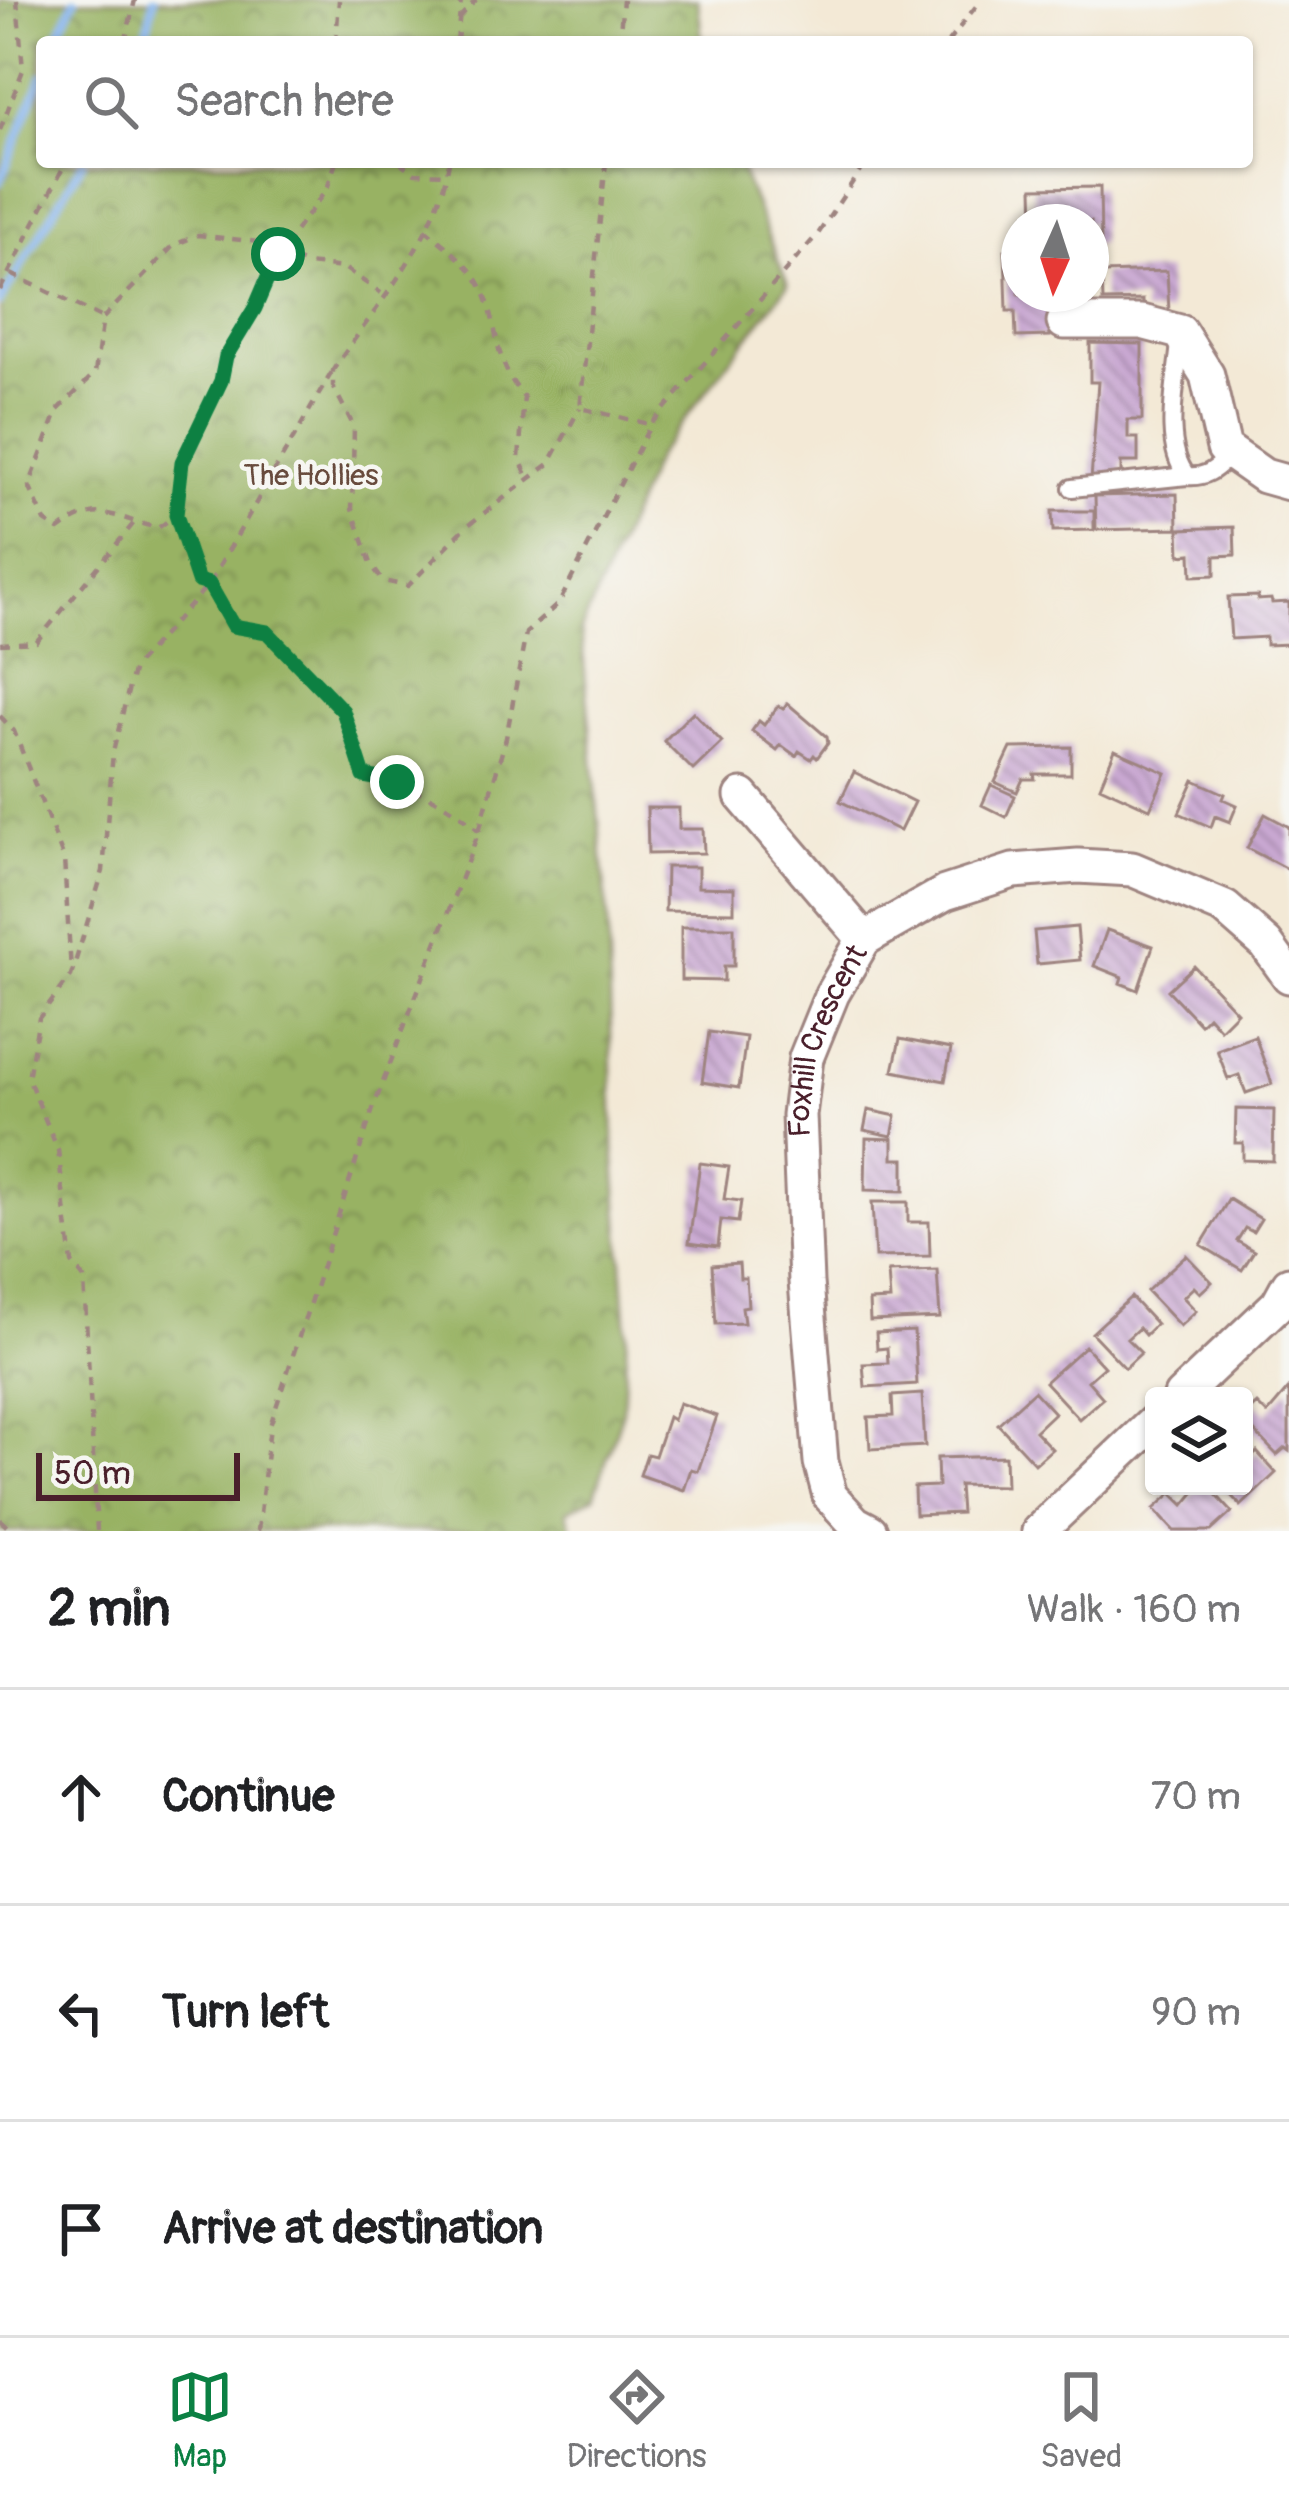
<!DOCTYPE html>
<html lang="en">
<head>
<meta charset="utf-8">
<style>
	:root { --surface:#fff; --page:#f2f2f2; --text:#202124; --muted:#757577; --line:#e0e0e0; --accent:#0b8043 }
	body { margin:0; font-family:Pangolin,sans-serif; background:var(--page); color:var(--text) }
	.controls { position:absolute; right:36px; bottom:36px; display:grid; overflow:hidden; border-radius:12px; box-shadow:0 3px 9px #0004 }
	.controls button { width:108px; height:108px; display:grid; place-items:center; padding:0; border:0; border-bottom:3px solid var(--line); background:var(--surface); color:var(--text); font:60px sans-serif }
	.compass { position:absolute; left:1001px; top:204px; width:108px; height:108px; border-radius:50%; background:var(--surface); box-shadow:0 3px 9px #0004; rotate:183deg }
	.scale { position:absolute; left:36px; bottom:30px; width:204px; box-sizing:border-box; padding-left:12px; border:6px solid #4a1f2b; border-top:0; font-size:33px; line-height:42px; white-space:nowrap; color:#4a1f2b; -webkit-text-stroke:9px #f6f6f2; paint-order:stroke }
	.stop { position:absolute; width:36px; height:36px; margin:-27px; border:9px solid #0b8043; border-radius:50%; background:#fff }
	.stop.end { background:#0b8043; border-color:#fff; box-shadow:0 3px 12px #0008 }
	.list { margin:0; padding:0; list-style:none }
	h2 { display:flex; justify-content:space-between; align-items:center; height:156px; margin:0; padding:0 48px; font-size:51px }
	h2 small { font-size:39px; font-weight:400; color:var(--muted) }
	.list li { display:grid; grid-template-columns:78px 1fr auto; gap:36px; align-items:center; box-sizing:border-box; height:216px; padding:0 48px; border-top:3px solid var(--line) }
	.list b { display:block; font-size:45px; white-space:nowrap }
	.list em { font-size:39px; font-style:normal; color:var(--muted) }
	.icon { flex:none; width:66px; height:66px; fill:none; stroke:currentColor; stroke-width:2; stroke-linecap:round; stroke-linejoin:round }
	.map { position:relative; flex:none; width:1289px; height:1531px; overflow:hidden }
	.search { position:absolute; background:var(--surface); box-shadow:0 3px 9px #0004; left:36px; right:36px; top:36px; height:132px; display:flex; align-items:center; gap:30px; box-sizing:border-box; padding:0 42px; border-radius:12px; color:var(--muted); font-size:45px }
	.sheet { height:804px; background:var(--surface) }
	nav { display:flex; justify-content:space-around; align-items:center; box-sizing:border-box; height:168px; border-top:3px solid var(--line); background:var(--surface); font-size:33px; color:var(--muted) }
	nav a { display:grid; justify-items:center; gap:6px }
	nav .on { color:var(--accent) }
	.map>svg:first-child { display:block }
</style>
</head>
<body>
<div class="map">
<svg width="1289" height="1531" viewBox="0 0 1289 1531">
	<defs>
		<pattern id="forest-crowns" width="20" height="18" patternUnits="userSpaceOnUse" patternTransform="scale(3)"><rect width="20" height="18" fill="#98b264"/><path d="M2 6a3 3 0 1 1 6 0M12 15a3 3 0 1 1 6 0" fill="none" stroke="#7e9053"/></pattern>
		<pattern id="building-back-hatch" width="6" height="6" patternUnits="userSpaceOnUse" patternTransform="scale(3)"><rect width="6" height="6" fill="#c9a8d2"/><path d="M-1 5l2 2M0 0l6 6M5-1l2 2" fill="none" stroke="#a588ab"/></pattern>
	</defs>
	<rect width="100%" height="100%" fill="#f6f6f2"/>
	<filter id="ink" filterUnits="userSpaceOnUse"><feTurbulence type="fractalNoise" baseFrequency=".00833" numOctaves="2"/><feDisplacementMap in="SourceGraphic" scale="24" xChannelSelector="R" yChannelSelector="G"/><feConvolveMatrix kernelMatrix="1 2 1 2 8 2 1 2 1" color-interpolation-filters="sRGB"/></filter>
	<filter id="wash" filterUnits="userSpaceOnUse"><feTurbulence type="fractalNoise" baseFrequency=".004" numOctaves="4" result="noise"/><feDisplacementMap in="SourceGraphic" scale="48" xChannelSelector="R" yChannelSelector="G"/><feGaussianBlur stdDeviation="2.7" result="paint"/><feColorMatrix in="noise" values="0 0 0 0 0 0 0 0 0 0 0 0 0 0 0 0 0 1.4 0 .05"/><feComposite in="paint" operator="in"/></filter>
	<g filter="url(#wash)">
		<rect width="100%" height="100%" fill="#f3e9d6"/>
		<path fill="url(#forest-crowns)" stroke="#716848" stroke-width="3" d="M0,0H698L702,42H42V162H738L788,285L657,455L581,630L608,920L614,1145L627,1334L623,1411L594,1497L567,1511L572,1531H0Z"/>
		<g fill="none" stroke-linecap="round" stroke-linejoin="round">
			<path stroke="#81b1ec" stroke-width="8" d="M54,42L75,0
				M144,42L154,0
				M0,182L42,76
				M0,302L83,162"/>
		</g>
		<g id="blocks">
			<path fill="url(#building-back-hatch)" d="M1100,187L1101,244H1091V222H1034L1033,188Z
				M1005,250H1019V294H1045V308H1050V336L1016,337L1015,311H1007Z
				M1167,271L1169,312L1143,313V300L1103,301L1102,273Z
				M1090,343L1142,344V420H1128V438H1138V462H1121V480H1091L1098,382H1090Z
				M1177,494L1178,528L1096,530L1095,496Z
				M1052,511H1094V530L1053,531Z
				M1234,527L1235,555L1215,556V575L1192,576L1191,554L1180,555L1179,529Z
				M1258,596V600L1271,599L1272,603L1289,602V644L1266,645V637L1231,639L1228,597Z
				M787,703L827,737L828,743L817,758L814,755L811,759L799,751L796,756L781,745L777,750L752,731L759,721L764,725L778,706L783,709Z
				M693,712L722,742L693,770L664,741Z
				M1071,747V774H1034L1035,779H1023L1017,792L995,782L1011,748Z
				M1115,750L1166,773L1150,809L1100,786Z
				M854,772L914,802L900,831L840,801Z
				M1194,780L1225,794L1223,799L1237,805L1230,822L1215,816L1211,827L1179,813Z
				M991,785L1015,796L1006,817L982,805Z
				M647,808H679V829H703L704,853L648,854Z
				M1265,814L1289,827V870L1247,848Z
				M666,867H698V887L734,888V912L665,911Z
				M681,927H734V966H724V981L681,980Z
				M1077,927L1080,960L1037,964L1034,931Z
				M1107,930L1153,946L1138,990L1120,983L1122,977L1094,966Z
				M1194,966L1237,1012L1220,1029L1208,1016L1200,1024L1168,990Z
				M709,1032L746,1037L739,1088L702,1082Z
				M1255,1036L1272,1084L1246,1093L1239,1075L1228,1079L1217,1050Z
				M900,1039L951,1049L945,1081L893,1071Z
				M1236,1109L1274,1110L1273,1161L1243,1160V1143H1235Z
				M868,1110L896,1116L892,1136L864,1130Z
				M866,1138L893,1139V1159H904V1191L865,1190Z
				M700,1163L729,1167L724,1199L741,1201L738,1222L721,1220L718,1247L689,1243Z
				M1229,1199L1261,1219L1253,1232L1245,1228L1237,1241L1254,1251L1242,1270L1201,1245Z
				M872,1202H908V1222H929L930,1256L875,1257Z
				M1186,1255L1212,1282L1200,1293L1194,1287L1183,1297L1196,1311L1180,1326L1147,1291Z
				M739,1263L740,1278H746L748,1306L742,1307L744,1323L716,1324L712,1265Z
				M937,1270L940,1318L870,1321L869,1301L890,1300L888,1272Z
				M1131,1297L1156,1324L1145,1335L1139,1328L1127,1339L1141,1353L1125,1368L1092,1333Z
				M914,1331L917,1384L865,1387L863,1364L888,1363L887,1348L877,1349L876,1333Z
				M1085,1346L1104,1367L1088,1381L1103,1398L1079,1419L1045,1382Z
				M1289,1388V1451L1285,1448L1277,1455L1244,1421V1416L1257,1404L1267,1414Z
				M1034,1391L1054,1413L1035,1431L1052,1449L1035,1464L998,1424Z
				M922,1394L925,1446L870,1449L868,1417L893,1416L892,1396Z
				M679,1403L717,1416L698,1471L691,1469L684,1490L640,1475L647,1454L655,1456L668,1417L673,1420Z
				M1257,1452L1276,1473L1241,1506L1222,1486H1244V1465Z
				M1005,1456L1006,1486L959,1485L961,1513L915,1515L914,1487L938,1486L937,1458Z
				M1200,1486H1208L1232,1512L1211,1531H1174L1154,1509L1172,1493L1184,1505Z"/>
		</g>
	</g>
	<g filter="url(#ink)">
		<use href="#blocks" fill-opacity="0" stroke="#9e8480" stroke-width="3"/>
		<g fill="none" stroke-linecap="round" stroke-linejoin="round">
			<defs>
				<path id="service" d="M1180,342C1177,382 1161,443 1187,476C1209,478 1217,467 1232,454
					M1072,488L1187,476"/>
				<g id="minor">
					<path d="M1064,322H1142L1180,332L1207,375L1224,448L1264,476L1289,483"/>
					<path d="M742,796L864,939"/>
					<path d="M1181,1396L1278,1304L1289,1284"/>
					<path id="s1" d="M870,1531L855,1523L830,1496L821,1462L806,1282L799,1115L806,1058L832,994L864,939L945,893L1013,871L1078,866L1132,869L1225,908L1266,944L1289,976"/>
					<path d="M1039,1531L1154,1422"/>
				</g>
			</defs>
			<use href="#service" stroke="#9e8480" stroke-width="22"/>
			<use href="#minor" stroke="#9e8480" stroke-width="39"/>
			<path stroke="#9e8480" stroke-width="4.5" stroke-dasharray="9 9" stroke-linecap="butt" d="M459,18L476,0
				M125,42L135,0
				M336,42L339,0
				M457,42L461,0
				M619,42L623,0
				M948,42L981,0
				M0,130L23,70L17,0
				M336,162L327,189L278,254L307,264L344,268L381,293
				M399,162L415,173L447,174
				M449,162C436,240 376,306 333,370V386L354,427L352,509L372,566L383,581L408,586L467,526L549,464L580,408
				M606,162L580,408L649,424
				M425,229C446,247 473,266 484,292C501,333 491,358 524,397L519,458L529,479
				M11,274L103,318
				M0,290L66,162
				M176,515L182,462L221,381L226,355L255,308L278,254L258,242L198,235L174,245L103,318L95,373L58,410L29,486L45,521L59,530C99,499 116,519 158,528L176,515L198,581L209,584L233,626L267,632L343,711L364,777C406,783 448,801 479,831
				M0,644L36,642L134,523
				M0,716L14,731L64,859L71,971
				M0,1520L12,1531
				M97,1531L84,1279L72,1263L58,1150L28,1078L39,1018L71,976L103,871L113,752L134,667L209,584L333,370
				M258,1531L270,1426L375,1103L479,831L506,738L526,633L559,603L651,424L818,234L866,162"/>
			<use href="#service" stroke="#fff" stroke-width="16"/>
			<use href="#minor" stroke="#fff" stroke-width="33"/>
		</g>
	</g>
	<g fill="none" stroke-linecap="round" stroke-linejoin="round" filter="url(#ink)">
		<path stroke="#0b8043" stroke-width="15" d="M278,254L255,308L226,356L221,381L182,462L176,515L198,581L209,584L233,626L267,632L343,711L364,776L397,782"/>
	</g>
	<g text-anchor="middle" dominant-baseline="central" stroke-width="9" stroke-linejoin="round" paint-order="stroke">
		<g font-size="30" fill="#684b3d" stroke="#f6f6f2">
			<text x="311" y="475">The Hollies</text>
		</g>
		<g font-size="30" fill="#4a1f2b" stroke="#f6f6f2">
			<text stroke="none"><textPath href="#s1" startOffset="516">Foxhill Crescent</textPath></text>
		</g>
	</g>
</svg>
<div class="controls">
<button><svg class="icon" aria-label="layers" viewBox="0 0 24 24"><path d="M12 4l9 5-9 5-9-5zM3 14l9 5 9-5"/></svg></button>
</div>
<svg class="compass" viewBox="-18 -18 36 36"><path d="M0-13l5 13h-10z" fill="#e53935"/><path d="M0 13l5-13h-10z" fill="#757577"/></svg>
<div class="scale">50 m</div>
<div class="stop" style="left:278px;top:254px"></div>
<div class="stop end" style="left:397px;top:782px"></div>
<div class="search"><svg class="icon" aria-label="search" viewBox="0 0 24 24"><circle cx="10" cy="10" r="6"/><path d="M15 15l6 6"/></svg>Search here</div>
</div>
<section class="sheet">
<h2>2 min<small>Walk · 160 m</small></h2>
<ul class="list">
<li><svg class="icon" aria-label="ahead" viewBox="0 0 24 24"><path d="M12 20V5M6 11l6-6 6 6"/></svg><div><b>Continue</b></div><em>70 m</em></li>
<li><svg class="icon" aria-label="left" viewBox="0 0 24 24"><path d="M17 20v-9H6M10 6l-5 5 5 5"/></svg><div><b>Turn left</b></div><em>90 m</em></li>
<li><svg class="icon" aria-label="arrive" viewBox="0 0 24 24"><path d="M6 21V4h12l-3 4 3 4H6"/></svg><div><b>Arrive at destination</b></div></li>
</ul>
</section>
<nav>
<a class="on"><svg class="icon" aria-label="map" viewBox="0 0 24 24"><path d="M3 6l6-2 6 2 6-2v14l-6 2-6-2-6 2zM9 4v14M15 6v14"/></svg>Map</a>
<a><svg class="icon" aria-label="directions" viewBox="0 0 24 24"><path d="M12 3l9 9-9 9-9-9zM9 14v-3h6M13 9l2 2-2 2"/></svg>Directions</a>
<a><svg class="icon" aria-label="saved" viewBox="0 0 24 24"><path d="M7 4h10v16l-5-4-5 4z"/></svg>Saved</a>
</nav>
</body>
</html>
